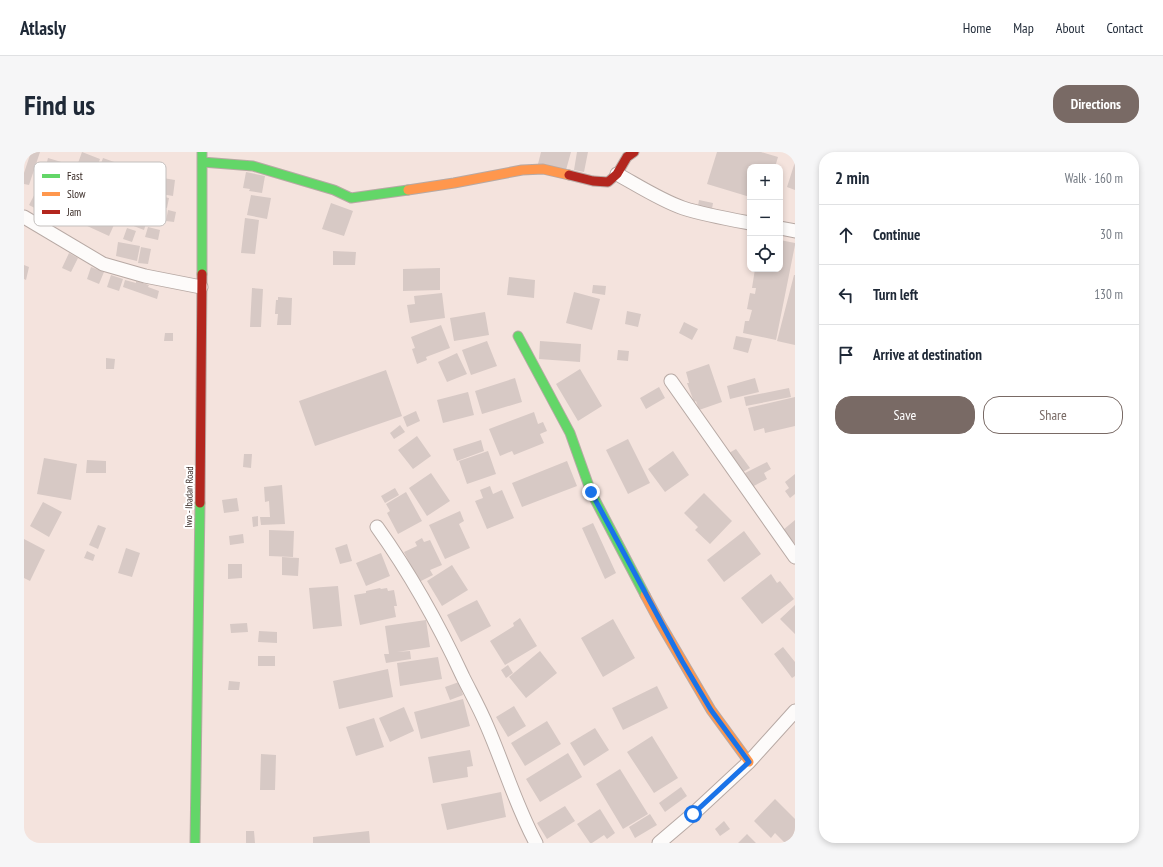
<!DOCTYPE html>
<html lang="en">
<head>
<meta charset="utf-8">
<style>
	:root { --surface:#fff; --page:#f6f6f7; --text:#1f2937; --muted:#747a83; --line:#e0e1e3; --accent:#796a65 }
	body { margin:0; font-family:"PT Sans Narrow",sans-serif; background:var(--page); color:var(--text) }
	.controls { position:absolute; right:12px; top:12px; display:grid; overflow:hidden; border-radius:8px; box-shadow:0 2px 6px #0003 }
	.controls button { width:36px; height:36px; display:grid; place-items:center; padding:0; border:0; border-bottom:1px solid var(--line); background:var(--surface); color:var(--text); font:20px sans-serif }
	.stop { position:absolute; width:12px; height:12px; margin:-9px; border:3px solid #1a73e8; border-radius:50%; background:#fff }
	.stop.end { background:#1a73e8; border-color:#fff; box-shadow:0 1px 4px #0008 }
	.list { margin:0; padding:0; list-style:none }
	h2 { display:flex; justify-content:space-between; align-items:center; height:52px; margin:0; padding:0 16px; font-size:17px }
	h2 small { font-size:13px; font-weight:400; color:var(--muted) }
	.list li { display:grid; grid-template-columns:26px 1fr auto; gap:12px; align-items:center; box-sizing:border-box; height:60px; padding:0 16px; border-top:1px solid var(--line) }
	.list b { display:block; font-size:15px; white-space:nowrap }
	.list em { font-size:13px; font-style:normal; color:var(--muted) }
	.actions { display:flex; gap:8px; padding:12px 16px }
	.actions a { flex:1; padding:9px 0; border:1px solid var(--accent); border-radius:16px; text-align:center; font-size:14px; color:var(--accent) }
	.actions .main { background:var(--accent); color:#fff }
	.icon { flex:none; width:22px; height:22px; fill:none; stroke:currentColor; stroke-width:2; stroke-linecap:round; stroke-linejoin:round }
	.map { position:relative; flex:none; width:771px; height:691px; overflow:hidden; border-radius:16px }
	header { display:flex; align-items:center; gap:24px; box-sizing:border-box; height:56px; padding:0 20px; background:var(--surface); border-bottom:1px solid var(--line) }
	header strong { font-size:19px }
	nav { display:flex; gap:22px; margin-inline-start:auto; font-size:14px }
	.intro { display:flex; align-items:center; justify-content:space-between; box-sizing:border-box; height:96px; padding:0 24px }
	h1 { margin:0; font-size:28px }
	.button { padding:10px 18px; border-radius:16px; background:var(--accent); color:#fff; font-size:14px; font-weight:700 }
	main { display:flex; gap:24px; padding:0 24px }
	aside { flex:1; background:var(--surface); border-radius:16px; box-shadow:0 2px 6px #0003 }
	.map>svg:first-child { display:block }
</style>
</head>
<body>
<header>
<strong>Atlasly</strong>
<nav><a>Home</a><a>Map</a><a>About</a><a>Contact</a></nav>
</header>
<div class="intro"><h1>Find us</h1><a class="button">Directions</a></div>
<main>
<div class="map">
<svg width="771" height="691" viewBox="0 0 771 691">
	<rect width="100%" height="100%" fill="#f4e3dd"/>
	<path fill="#d7c9c5" d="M7,0H16L5,33L0,32V21Z
		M58,0L76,7L68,28L50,22Z
		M517,0H547L542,18L514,12Z
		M553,0H564L560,20L550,18Z
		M693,0H737L754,5L751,15H726V45L683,32Z
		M24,6L44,12L40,24L21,18Z
		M79,6L93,11L85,36L70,31Z
		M771,10V38L763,35Z
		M222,20L241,24L238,41L225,39L226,37L219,36Z
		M139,26L151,28L149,44L137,42Z
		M16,32L35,42L24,63L5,53Z
		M131,43L145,46L143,56L129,53Z
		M227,43L247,46L243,67L223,63Z
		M74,46L97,57L85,84L61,73Z
		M675,48L689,51L688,57L674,54Z
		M101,49L126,59L120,78L94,68Z
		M307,51L329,59L320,84L298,77Z
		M144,58L152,60L150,70L142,69Z
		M221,66L235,68L231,102L217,101Z
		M124,75L136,78L134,88L121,85Z
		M103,76L112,79L108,90L99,87Z
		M756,88L771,91V93L752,188L719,181L721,169H725L728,158L723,157L726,141L731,142L732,136H728L731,117H756Z
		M94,90L116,94L113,109L92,104Z
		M117,95L127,97L124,112L114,111Z
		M309,99L332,100L331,113H309Z
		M45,101L54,106L47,120L38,116Z
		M0,113L5,115L2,128L0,127Z
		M67,115L80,120L75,132L63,127Z
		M416,116V138L379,139V117Z
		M87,123L99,127L95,139L83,135Z
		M770,123H771V193L753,189Z
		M485,125L511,128L510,146L483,143Z
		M101,128L112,131V129L125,133L124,135L135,139L133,147L99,135Z
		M569,133L582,134L581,143L568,141Z
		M228,136L239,137L237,175H226Z
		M550,140L576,147L568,178L542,171Z
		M418,141L421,166L386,171L383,153L391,152L390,144Z
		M254,145L268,146L267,173H253L254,162H251L252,148H254Z
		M603,159L617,162L614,175L601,172Z
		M461,160L465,183L430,189L426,166Z
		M660,170L674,177L668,188L655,181Z
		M417,173L426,196L402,205L403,208L393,212L388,197L391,196L387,185Z
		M141,181H149V189H140Z
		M712,184L728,187L724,201L709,197Z
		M463,189L473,214L447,223L438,198Z
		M516,189L557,192L556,210L515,207Z
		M594,198L605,199L604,209L593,208Z
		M433,201L443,222L423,230L414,210Z
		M82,206L91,207L90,217H82Z
		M685,212L698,250L675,258L672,249L670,250L663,231H665L662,220Z
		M556,217L578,254L554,269L532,232Z
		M362,218L378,264L291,294L275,249Z
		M491,226L498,250L458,262L451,239Z
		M731,226L735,240L706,247L703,234Z
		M635,235L641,246L622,257L616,246Z
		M765,236L767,245L722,254L720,245Z
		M444,240L450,263L419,271L413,248Z
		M771,245V274L741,281L740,276L730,279L724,256Z
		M392,259L396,269L383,275L379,265Z
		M510,260L514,272L519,270L523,279L516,282L520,291L490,303L488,299L476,304L465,277Z
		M376,273L381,280L370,287L366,281Z
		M393,284L407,304L389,317L374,298Z
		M604,287L626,331L604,342L582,298Z
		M457,288L460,299L433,309L429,297Z
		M712,297L726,316L719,320L705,301Z
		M464,299L472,322L443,332L435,309Z
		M649,299L665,323L641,340L624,317Z
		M220,302H228L227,316L219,315Z
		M20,306L53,312L47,348L13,342Z
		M63,308L82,309V321H62Z
		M543,309L553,334L498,355L488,331Z
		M743,310L747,317L740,321L743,327L728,335L721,321Z
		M407,321L426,349L403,364L385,336Z
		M771,322V342L766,346L761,339L765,336L761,330Z
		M258,333L261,372L237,373L236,365H246L245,349L241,350L240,335Z
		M466,334L469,342L478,338L490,366L463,377L451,349L459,346L456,338Z
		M371,336L375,343L361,351L357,344Z
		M382,340L398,369L374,382L363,361L366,359L362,352Z
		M680,341L708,369L686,392L671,378L674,375L660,361Z
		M213,346L215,359L200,361L198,348Z
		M19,350L38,360L25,385L6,374Z
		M436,359L440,369L435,372L446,396L421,407L405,373Z
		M234,364V374L229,375L228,365Z
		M771,368V392L759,378Z
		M569,371L592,421L581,427L558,376Z
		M74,373L82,376L74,397L65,393Z
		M245,378L270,379L269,405L245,404Z
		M720,379L737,402L700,430L683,408Z
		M219,382L220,391L206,393L205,384Z
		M398,386L400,390L406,388L418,413L406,418L409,423L395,430L380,400L393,394L391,390Z
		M0,387L21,398L6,429L0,426Z
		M323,392L328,409L316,412L311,396Z
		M102,396L116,401L108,425L94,421Z
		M63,399L71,403L69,409L60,406Z
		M357,401L366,424L342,434L332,411Z
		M258,405L275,406L274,424L258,423Z
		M204,412H218V426L204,427Z
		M428,413L444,438L418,454L403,429Z
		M747,422L753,431L756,429L770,447L738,472L717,446Z
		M314,434L318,474L289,477L285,436Z
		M356,436L357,437L363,436L364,439L370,438L373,454H370L372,465L336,473L330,443L342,441V439Z
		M453,448L467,474L437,490L423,463Z
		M771,453V482L756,467Z
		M496,466L513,494L481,513L466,489L490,474L489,471Z
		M589,467L611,506L579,525L557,486Z
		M402,468L406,495L373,500L386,499L387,507L362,511L360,502H365L361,474Z
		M223,471L224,480L207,481L206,472Z
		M235,479L253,480V491L234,490Z
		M759,495L771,510V524L768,526L750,502Z
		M516,499L533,521L502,546L485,525Z
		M234,504H251V514H234Z
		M414,505L418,527L376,534L373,511Z
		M484,513L489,521L482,526L477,518Z
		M364,517L369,545L315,557L309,529Z
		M205,529L216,530L215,538H204Z
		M435,530L439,543L426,548L421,535Z
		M633,534L644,556L599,578L588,556Z
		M439,547L446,574L397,587L390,560Z
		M490,554L502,574L484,585L472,565Z
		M380,555L390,579L366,590L355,566Z
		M350,566L360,595L332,604L322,575Z
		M523,569L537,592L501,614L487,591Z
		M571,576L585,598L560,614L546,591Z
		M628,584L654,626L630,641L603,600Z
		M446,598L449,614L443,615L444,625L409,631L404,605Z
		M544,601L558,625L516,650L502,627Z
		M237,602L252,603L251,638H236Z
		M596,617L624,662L599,677L572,632Z
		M657,635L663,644L641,660L635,651Z
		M477,640L482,665L423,678L417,652Z
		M751,647L771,667V684L764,691H761L751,681L747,686L730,669Z
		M541,654L551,669L523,687L513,671Z
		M576,657L591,681L583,687L580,683L568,691H566L553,672Z
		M626,662L633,673L611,686L605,675Z
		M700,669L706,677L696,684L691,677Z
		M222,679H230L231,691H222Z
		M345,679L346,691H289V685Z
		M723,682L732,691H714Z"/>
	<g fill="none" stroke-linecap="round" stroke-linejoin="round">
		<defs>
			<path id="street" d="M593,22C613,33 638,49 659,56C681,63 704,67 726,71
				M0,65L79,112L121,124L177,135
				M756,76L771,79
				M647,229L771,405
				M353,375C388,424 414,471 439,525C447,541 456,557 463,574C480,613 492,654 512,691
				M635,691L669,662L725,610L771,559"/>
			<path id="fast" d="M178,10L229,14L310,38L327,46L384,38
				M178,122V0
				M494,184L546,281L567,340L621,443
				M171,691L176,351"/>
			<path id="slow" d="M384,38L430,31L498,18L519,17L545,23
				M621,443L636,471L687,558L725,610"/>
			<path id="jam" d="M545,23L569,29L584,30L593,22L603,5L610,0
				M176,351L178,122"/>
		</defs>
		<use href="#street" stroke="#b7a9a4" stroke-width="15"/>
		<use href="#fast" stroke="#b7a9a4" stroke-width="11"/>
		<use href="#slow" stroke="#b7a9a4" stroke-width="11"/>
		<use href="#jam" stroke="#b7a9a4" stroke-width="11"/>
		<use href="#street" stroke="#fdfbfa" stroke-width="13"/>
		<use href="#fast" stroke="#63d668" stroke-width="9"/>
		<use href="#slow" stroke="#ff974d" stroke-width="9"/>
		<use href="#jam" stroke="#b3261e" stroke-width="9"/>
	</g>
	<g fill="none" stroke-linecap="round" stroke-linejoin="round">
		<path stroke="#1a73e8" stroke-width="5" d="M567,340L658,509L687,558L725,610L669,662"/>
	</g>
	<g text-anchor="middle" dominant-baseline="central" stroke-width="4" stroke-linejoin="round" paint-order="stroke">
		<g font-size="10" fill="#372924" stroke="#fff">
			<text transform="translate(165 345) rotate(-89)">Iwo - Ibadan Road</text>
		</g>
	</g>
	<rect x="10" y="10" width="132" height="64" rx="6" fill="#fff" stroke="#c3bfbd" stroke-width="1"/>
	<rect x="18" y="22" width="18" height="4" fill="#63d668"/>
	<rect x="18" y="40" width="18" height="4" fill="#ff974d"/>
	<rect x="18" y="58" width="18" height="4" fill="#b3261e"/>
	<g font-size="11" fill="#372924">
		<text x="43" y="28">Fast</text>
		<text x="43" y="46">Slow</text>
		<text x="43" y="64">Jam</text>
	</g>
</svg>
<div class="controls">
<button>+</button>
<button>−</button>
<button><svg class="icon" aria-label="locate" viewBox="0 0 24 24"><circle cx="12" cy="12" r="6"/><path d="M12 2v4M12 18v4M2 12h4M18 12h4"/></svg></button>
</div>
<div class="stop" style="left:669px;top:662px"></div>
<div class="stop end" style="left:567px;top:340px"></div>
</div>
<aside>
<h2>2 min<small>Walk · 160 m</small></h2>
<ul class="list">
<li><svg class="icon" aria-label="ahead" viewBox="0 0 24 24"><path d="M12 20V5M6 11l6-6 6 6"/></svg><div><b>Continue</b></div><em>30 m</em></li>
<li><svg class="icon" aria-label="left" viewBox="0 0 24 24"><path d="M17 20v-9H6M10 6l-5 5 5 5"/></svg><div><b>Turn left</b></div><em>130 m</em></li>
<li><svg class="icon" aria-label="arrive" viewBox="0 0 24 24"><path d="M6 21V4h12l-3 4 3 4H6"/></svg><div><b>Arrive at destination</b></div></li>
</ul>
<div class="actions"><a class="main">Save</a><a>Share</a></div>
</aside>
</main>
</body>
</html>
